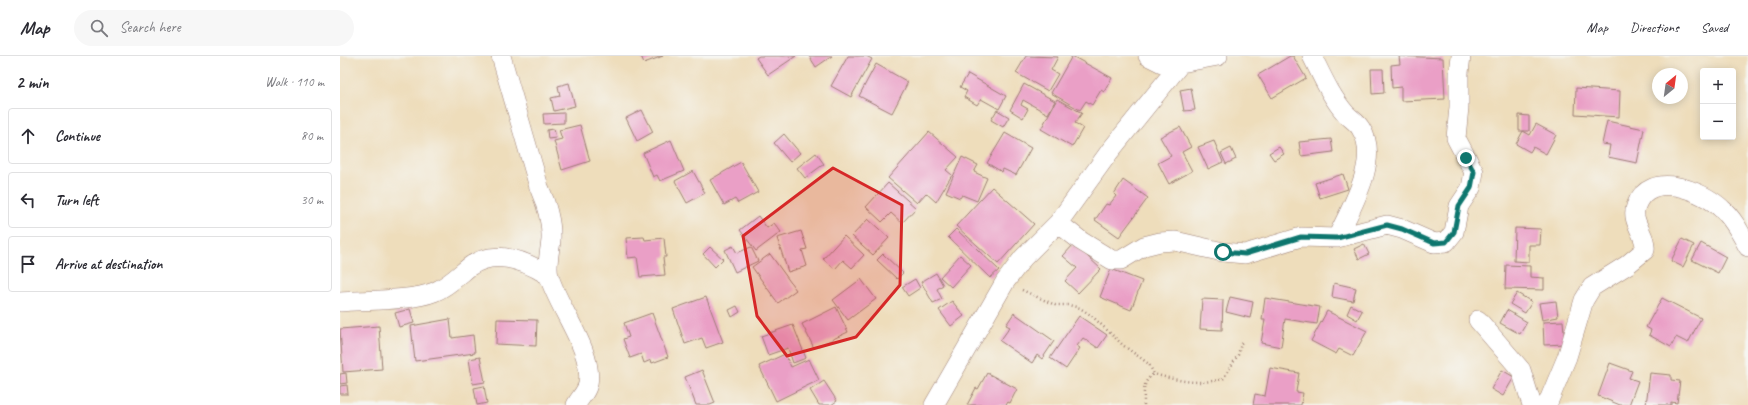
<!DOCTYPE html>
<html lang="en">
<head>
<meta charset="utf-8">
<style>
	:root { --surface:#fff; --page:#f7f7f7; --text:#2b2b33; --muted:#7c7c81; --line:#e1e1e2 }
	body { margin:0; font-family:Caveat,sans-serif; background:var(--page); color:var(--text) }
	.controls { position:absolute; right:12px; top:12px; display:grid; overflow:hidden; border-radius:4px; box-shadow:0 2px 10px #0003 }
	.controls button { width:36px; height:36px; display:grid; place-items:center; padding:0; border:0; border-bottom:1px solid var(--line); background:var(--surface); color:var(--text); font:20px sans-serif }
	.compass { position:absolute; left:1312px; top:12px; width:36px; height:36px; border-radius:50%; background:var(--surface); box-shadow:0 2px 10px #0003; rotate:29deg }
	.stop { position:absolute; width:12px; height:12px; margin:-9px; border:3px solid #0f766e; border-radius:50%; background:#fff }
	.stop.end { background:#0f766e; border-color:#fff; box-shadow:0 1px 4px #0008 }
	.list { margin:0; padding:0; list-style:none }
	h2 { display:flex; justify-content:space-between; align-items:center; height:52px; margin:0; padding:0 16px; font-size:17px }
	h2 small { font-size:13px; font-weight:400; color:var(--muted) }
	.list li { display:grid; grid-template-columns:26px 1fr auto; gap:12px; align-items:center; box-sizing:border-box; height:56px; margin:0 8px 8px; padding:0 8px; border:1px solid var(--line); border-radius:4px }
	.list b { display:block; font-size:15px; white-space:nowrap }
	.list em { font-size:13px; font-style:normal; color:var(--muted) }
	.icon { flex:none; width:22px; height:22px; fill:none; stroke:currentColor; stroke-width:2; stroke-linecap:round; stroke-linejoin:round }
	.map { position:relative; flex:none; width:1408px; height:349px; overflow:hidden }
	header { display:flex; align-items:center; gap:24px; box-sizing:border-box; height:56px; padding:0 20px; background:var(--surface); border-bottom:1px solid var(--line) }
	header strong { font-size:19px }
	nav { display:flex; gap:22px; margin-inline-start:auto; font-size:14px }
	.search { width:280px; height:36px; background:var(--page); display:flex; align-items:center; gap:10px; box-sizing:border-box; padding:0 14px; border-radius:22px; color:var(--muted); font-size:15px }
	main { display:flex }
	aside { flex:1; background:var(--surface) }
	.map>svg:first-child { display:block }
</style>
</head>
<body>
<header>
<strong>Map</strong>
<div class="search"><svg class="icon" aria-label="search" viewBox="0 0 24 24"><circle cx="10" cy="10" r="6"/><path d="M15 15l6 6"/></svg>Search here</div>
<nav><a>Map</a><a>Directions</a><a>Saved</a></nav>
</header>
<main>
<aside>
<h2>2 min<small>Walk · 110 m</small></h2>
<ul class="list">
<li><svg class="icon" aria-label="ahead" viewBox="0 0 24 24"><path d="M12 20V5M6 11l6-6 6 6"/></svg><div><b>Continue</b></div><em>80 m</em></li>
<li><svg class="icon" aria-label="left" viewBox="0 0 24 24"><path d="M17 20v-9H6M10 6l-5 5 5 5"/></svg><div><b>Turn left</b></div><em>30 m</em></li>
<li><svg class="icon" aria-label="arrive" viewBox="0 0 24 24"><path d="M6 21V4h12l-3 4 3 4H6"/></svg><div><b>Arrive at destination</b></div></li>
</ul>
</aside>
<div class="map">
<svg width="1408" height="349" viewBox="0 0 1408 349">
	<rect width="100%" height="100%" fill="#f6f6f2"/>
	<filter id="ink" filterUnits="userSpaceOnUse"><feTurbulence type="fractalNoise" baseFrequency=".025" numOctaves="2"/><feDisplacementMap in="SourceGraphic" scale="8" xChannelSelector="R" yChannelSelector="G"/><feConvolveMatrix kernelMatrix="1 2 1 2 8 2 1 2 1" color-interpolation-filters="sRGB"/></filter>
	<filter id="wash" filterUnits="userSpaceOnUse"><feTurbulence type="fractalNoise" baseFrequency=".012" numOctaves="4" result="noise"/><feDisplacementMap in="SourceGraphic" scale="16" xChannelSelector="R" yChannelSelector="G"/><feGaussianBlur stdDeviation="0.9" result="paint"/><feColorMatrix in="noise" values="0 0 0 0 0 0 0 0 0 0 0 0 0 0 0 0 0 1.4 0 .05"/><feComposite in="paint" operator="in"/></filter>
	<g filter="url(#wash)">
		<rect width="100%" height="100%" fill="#edb"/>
		<g id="blocks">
			<path fill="#ea9fc6" d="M301,0H323L304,7Z
				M419,0H456L428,19L416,2Z
				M469,0H492L476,11Z
				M508,0H526L532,3L511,41L491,30Z
				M686,0L718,1L711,14L718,18L708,35L676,17Z
				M732,0L772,22L764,36L761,34L752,49L746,45L740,54L711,37Z
				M950,0H953L966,22L932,42L918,19Z
				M1059,0L1103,2L1105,43L1061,45V31L1052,32L1051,9L1060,8Z
				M536,8L568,26L552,57L519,40Z
				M1031,13H1043L1044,37L1032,38Z
				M628,18L666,40L659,53L641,43L637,49L624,41L627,35L620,31Z
				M229,27L235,50L214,55L211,42L220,40L218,30Z
				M684,28L715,45L708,58L683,44L681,49L688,53L683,62L670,54Z
				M851,32L855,54L844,55L840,34Z
				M1236,32L1280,35L1279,61L1235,58Z
				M717,43L742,57L735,67L743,72L732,91L701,73Z
				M302,54L313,76L297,85L286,62Z
				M657,54L669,61L663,71L651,64Z
				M224,57V67L204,68L203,58Z
				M1179,59L1189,60V75H1179Z
				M1267,65L1304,73L1297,107L1268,101L1270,89L1262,88Z
				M1196,68L1216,79L1206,98L1193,91L1190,96L1176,88L1183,75L1190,79Z
				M240,69L250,105L222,114L214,85L222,83L219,74Z
				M840,71L851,91L842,96L852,115L829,128L818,107L831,100L820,81Z
				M214,73L216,82L208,83L207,74Z
				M589,76L618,101L606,114L612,119L596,146L586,137L577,147L548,122Z
				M665,77L691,92L676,119L663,113L662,116L647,107Z
				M444,78L460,97L450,106L434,87Z
				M991,83L993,96L961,100L959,86Z
				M331,84L344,115L320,125L317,119L313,121L303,97Z
				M874,85L883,106L868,113L858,91Z
				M939,91L944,98L934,104L929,97Z
				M891,92L896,103L886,108L881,97Z
				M476,97L484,108L465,122L457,112Z
				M622,101L638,109L634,116L647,122L637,145L622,139L620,142L606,136Z
				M401,106L418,136L398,147L395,143L384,149L370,124Z
				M353,115L365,137L347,147L335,125Z
				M1003,118L1008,133L980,142L975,127Z
				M783,124L808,142L779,181L755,164L766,148L769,149L776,140L774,138Z
				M548,127L576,152L562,167L551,157L542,166L526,151Z
				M652,131L694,168L658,208L616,170Z
				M418,160L427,172L434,167L441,176L416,195L400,174Z
				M528,163L549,182L533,199L512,180Z
				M1175,172L1201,173L1200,189H1189V206L1174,205Z
				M616,173L659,214L650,222L608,181Z
				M461,175L467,193L462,194L467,210L448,216L437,182Z
				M504,180L524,199L512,212L503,204L495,213L483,203Z
				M304,181L305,184L324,182L326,201H323L325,219L300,221L297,201L288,202L286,182Z
				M1342,183L1354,189L1343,211L1331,205Z
				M1361,187L1386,201L1378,217L1352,204Z
				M734,188L761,213L738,237L725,225L737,212L723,200Z
				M1024,188L1029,198L1019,203L1014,193Z
				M393,190L397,197L411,191L418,205L395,216L385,194Z
				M370,191L383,203L375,211L363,198Z
				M430,198L456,234L438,247L412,211Z
				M543,198L563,217L557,223L537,204Z
				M620,199L631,209L611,231L600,221Z
				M1166,209L1190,210V221L1204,222V234L1165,233Z
				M771,213L802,225L791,254L760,241Z
				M596,217L603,229L597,233L602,243L593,247L581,226Z
				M521,223L536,243L508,264L493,244Z
				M575,223L580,232L568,240L562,231Z
				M994,227L1016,232L1013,245L992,241Z
				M1177,237L1192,246L1185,257L1170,248Z
				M366,241L383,286L366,292L362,282L345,288L333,253Z
				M890,241L913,246L910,262L886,256Z
				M925,242L980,251L977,268L945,263L941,291L921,287L925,264H922Z
				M1322,242L1361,262L1348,287L1336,281L1331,291L1309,279L1311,274L1306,271Z
				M862,243L883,244L882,274L860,273Z
				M612,245L624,260L611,270L599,254Z
				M1216,245L1218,261L1202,264L1199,247Z
				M1011,249L1022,255L1017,264L1007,258Z
				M397,250L400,256L392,261L389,254Z
				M496,251L508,276L474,292L462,268Z
				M70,253L74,267L59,271L55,257Z
				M1167,254L1187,266L1180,278L1160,267Z
				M987,255L1027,275L1013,300L999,293L996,298L971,285Z
				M312,257L328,301L312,307L311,304L304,307L301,298L290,302L283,283L289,281L284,267Z
				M674,257L714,285L702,303L697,299L692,307L660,285L670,271L666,269Z
				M739,260L767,279L758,292L743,282L737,290L740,292L726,313L710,302Z
				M110,263L112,282L133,279L135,297L75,305L71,270Z
				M157,263L197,264L196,290L156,288Z
				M1223,265L1225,288L1204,289L1203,266Z
				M453,269L466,302L453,307L448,292L428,299L421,280Z
				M39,270L42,313L3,316L0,273Z
				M445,298L451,311L469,303L479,324L436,345L419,310Z
				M140,301L145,326L133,328L129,303Z
				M1270,307L1292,315L1289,322L1298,325L1289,349H1280L1258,340Z
				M930,312L959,317L956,336L963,337L961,349H913L915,338L925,340Z
				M362,314L375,347L370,349H356L345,321Z
				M1162,314L1174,321L1163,340L1151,333Z
				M6,317L7,327L0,328V318Z
				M647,317L677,333L670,347L668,346L666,349H627L636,332L638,333Z
				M1310,317L1331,319V324L1340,325L1337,347L1331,346V349H1306Z
				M484,325L497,345L491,349H479L470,334Z
				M7,329L8,338H0V330Z
				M144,330L147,347L137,349L134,332Z"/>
		</g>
	</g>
	<g filter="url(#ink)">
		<use href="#blocks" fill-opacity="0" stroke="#9c7e73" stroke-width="1"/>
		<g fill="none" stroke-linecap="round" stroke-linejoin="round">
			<defs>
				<path id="minor" d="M161,0L199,131C206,147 212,166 211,184C210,195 206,210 209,220C218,252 254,295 248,328C246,337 240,341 236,349
					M808,0L822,7H841L878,0
					M972,0C982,20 991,41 1006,58C1011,63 1018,67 1021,73C1041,104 1010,153 997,182
					M718,167L741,185L772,204H781L804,190L820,186L835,185L883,196L905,198L961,181L997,182L1047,169L1062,173L1094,187L1106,186L1114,176L1119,150L1131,132L1134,116L1116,82L1119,51V17L1121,0
					M0,246C25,244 72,245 94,236C107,231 118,220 129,211C154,192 184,204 208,219
					M1138,264L1181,314L1192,349
					M594,349L665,226L683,202L718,167L770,95L841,7
					M1207,349L1227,301L1244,244L1252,231L1287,209L1305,194C1307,179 1290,166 1296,150C1309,113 1362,134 1382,153C1393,162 1401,178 1408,191"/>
			</defs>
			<use href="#minor" stroke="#9c7e73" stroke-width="20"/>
			<path stroke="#9c7e73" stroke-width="2.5" stroke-dasharray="1 3" stroke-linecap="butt" d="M682,234L715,249H729L740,252L752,260L784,290L809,308L814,318C838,325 858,329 883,323L898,299L902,284
				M804,349C804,335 802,325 814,318"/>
			<use href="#minor" stroke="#fff" stroke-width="19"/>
		</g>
	</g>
	<g fill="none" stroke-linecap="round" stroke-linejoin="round" filter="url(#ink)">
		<path stroke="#0f766e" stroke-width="5" d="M883,196L905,198L961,181L997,182L1047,169L1062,173L1094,187L1106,186L1114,176L1119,150L1131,132L1134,116L1126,102"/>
	</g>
	<path fill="#d62828" fill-opacity="0.2" stroke="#d62828" stroke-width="3" stroke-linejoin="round" d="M493,112L562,149L560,229L516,281L447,300L417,260L403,180Z"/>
</svg>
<div class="controls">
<button>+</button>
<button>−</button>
</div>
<svg class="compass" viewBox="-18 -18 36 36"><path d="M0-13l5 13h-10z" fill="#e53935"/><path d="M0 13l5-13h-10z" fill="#7c7c81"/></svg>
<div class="stop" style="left:883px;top:196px"></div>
<div class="stop end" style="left:1126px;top:102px"></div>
</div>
</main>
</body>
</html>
